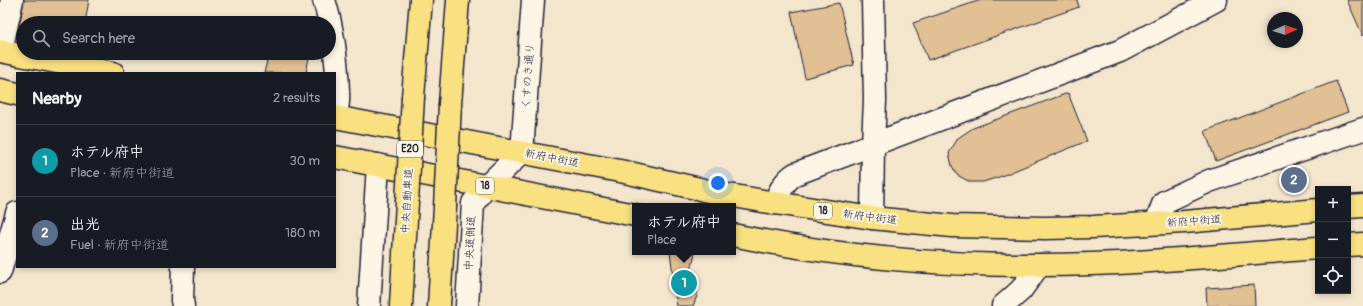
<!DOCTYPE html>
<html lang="en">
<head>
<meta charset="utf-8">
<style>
	:root { --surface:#171b24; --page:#20242c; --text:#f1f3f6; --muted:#9ea1a6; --line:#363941; --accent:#0f766e }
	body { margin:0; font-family:Pangolin,"Klee One",sans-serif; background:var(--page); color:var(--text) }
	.controls { position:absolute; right:12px; bottom:12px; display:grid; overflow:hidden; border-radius:0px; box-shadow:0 2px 6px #0003 }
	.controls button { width:36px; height:36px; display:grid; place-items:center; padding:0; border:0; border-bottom:1px solid var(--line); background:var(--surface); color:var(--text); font:20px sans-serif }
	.compass { position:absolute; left:1267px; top:12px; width:36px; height:36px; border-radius:50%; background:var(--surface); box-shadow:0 2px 6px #0003; rotate:87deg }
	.you { position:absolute; left:718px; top:183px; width:14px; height:14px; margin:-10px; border:3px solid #fff; border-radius:50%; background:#1a73e8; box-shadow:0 0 0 6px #1a73e833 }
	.badge { display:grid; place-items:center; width:26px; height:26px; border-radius:50%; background:var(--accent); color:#fff; font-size:13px; font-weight:700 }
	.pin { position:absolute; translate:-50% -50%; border:2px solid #fff; box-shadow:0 1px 4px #0006 }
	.popup { position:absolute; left:632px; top:203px; width:104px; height:52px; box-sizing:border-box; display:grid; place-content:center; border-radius:0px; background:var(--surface); filter:drop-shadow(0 1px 3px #0005); font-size:13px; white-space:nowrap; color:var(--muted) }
	.popup b { font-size:15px; color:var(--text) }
	.popup::after { content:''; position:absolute; left:50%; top:100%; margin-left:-8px; border:8px solid transparent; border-top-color:var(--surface) }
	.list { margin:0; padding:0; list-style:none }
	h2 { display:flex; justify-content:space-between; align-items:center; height:52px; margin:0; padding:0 16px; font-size:17px }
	h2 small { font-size:13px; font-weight:400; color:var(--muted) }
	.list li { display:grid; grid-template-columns:26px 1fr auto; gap:12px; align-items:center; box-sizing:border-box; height:72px; padding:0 16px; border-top:1px solid var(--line) }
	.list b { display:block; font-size:15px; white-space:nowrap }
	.list p { margin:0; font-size:13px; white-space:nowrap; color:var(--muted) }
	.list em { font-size:13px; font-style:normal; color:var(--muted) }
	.icon { flex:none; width:22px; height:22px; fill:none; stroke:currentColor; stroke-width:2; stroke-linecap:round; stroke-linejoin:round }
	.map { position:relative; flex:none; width:1363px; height:306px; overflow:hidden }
	.search { position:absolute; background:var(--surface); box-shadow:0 2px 6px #0003; left:16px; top:16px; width:320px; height:44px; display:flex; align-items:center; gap:10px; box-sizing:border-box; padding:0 14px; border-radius:22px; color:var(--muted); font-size:15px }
	.panel { position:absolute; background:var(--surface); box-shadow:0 2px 6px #0003; left:16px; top:72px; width:320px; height:196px; border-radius:0px }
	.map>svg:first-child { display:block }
</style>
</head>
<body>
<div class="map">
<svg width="1363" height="306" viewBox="0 0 1363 306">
	<rect width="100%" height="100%" fill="#f4e5cd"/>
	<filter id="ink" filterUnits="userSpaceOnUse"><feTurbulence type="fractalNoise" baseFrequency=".025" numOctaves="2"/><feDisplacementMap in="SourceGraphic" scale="8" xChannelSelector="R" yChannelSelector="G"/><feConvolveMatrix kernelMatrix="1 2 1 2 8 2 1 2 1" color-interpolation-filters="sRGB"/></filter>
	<g filter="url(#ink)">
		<path fill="#e1c094" stroke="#22223b" d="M24,0H89L85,23H23V27H19Z
			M981,0H1077L1079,7L928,60L913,23Z
			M1347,0H1363V36Z
			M839,3L854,65L805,78L791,12Z
			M269,53H310L306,73H264Z
			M1336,81L1348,112L1216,161L1205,131Z
			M1068,93L1087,141L999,177L983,182H970L957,175L952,166L949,153L958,138L973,128Z
			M670,252H695L691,271L697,296L693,306H677Z
			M1254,285L1255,306H1207L1206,288Z"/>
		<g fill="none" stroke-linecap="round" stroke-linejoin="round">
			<defs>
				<path id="minor" d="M324,0C333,29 337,62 338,92C339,100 337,109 336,117
					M1,51L12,0
					M775,203C779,191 784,181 795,174L1120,51L1216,0
					M872,218L873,145L875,100L873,0
					M1156,223L1164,202L1209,181L1363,129
					M183,267L182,300L183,306
					M0,272L17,213
					M369,306L378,165
					M467,306L473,203L487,186L522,152L533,0
					M1003,306L1021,290L1039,265"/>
				<path id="major" d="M0,51L113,73
					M0,90L17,94
					M335,117L625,172L717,193L775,203L872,218L952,226L1045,228L1093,227L1184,222L1318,210
					M335,157L635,215
					M1348,207L1363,206
					M733,235C833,256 937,266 1040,265C1133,265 1226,255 1318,248
					M1348,245L1363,244"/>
				<path id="highway" d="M413,97L421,0
					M450,104L458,0
					M401,306L407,202
					M439,306L445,207"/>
			</defs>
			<use href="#minor" stroke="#22223b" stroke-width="25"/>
			<use href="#major" stroke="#22223b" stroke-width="25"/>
			<use href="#highway" stroke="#22223b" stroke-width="25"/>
			<use href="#minor" stroke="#fcf5e5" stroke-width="22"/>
			<use href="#major" stroke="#f9e181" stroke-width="22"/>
			<use href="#highway" stroke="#f9e181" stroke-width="22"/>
			<defs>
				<path id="highway-bridge" d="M407,202L413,97
					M445,207L450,104"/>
			</defs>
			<use href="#highway-bridge" stroke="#22223b" stroke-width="25" stroke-linecap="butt"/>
			<use href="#highway-bridge" stroke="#f9e181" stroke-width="22"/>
		</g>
	</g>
	<g text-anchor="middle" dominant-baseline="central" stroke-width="3.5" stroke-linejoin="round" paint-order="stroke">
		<g fill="#fcf5e5" stroke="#63616e" stroke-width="1">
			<rect x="397" y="141" width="26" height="16" rx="3"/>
			<rect x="476" y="178" width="18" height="16" rx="3"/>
			<rect x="814" y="203" width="18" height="16" rx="3"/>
		</g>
		<g font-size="10" font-weight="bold" fill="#22223b">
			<text x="410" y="149">E20</text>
			<text x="485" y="186">18</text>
			<text x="823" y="211">18</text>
		</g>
		<g font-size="11" fill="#22223b" stroke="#fcf5e5">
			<text transform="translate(528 76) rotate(-86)">くすのき通り</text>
			<text transform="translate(552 158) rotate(11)">新府中街道</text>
			<text transform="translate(407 201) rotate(-87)">中央自動車道</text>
			<text transform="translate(870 217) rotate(7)">新府中街道</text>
			<text transform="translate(1194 221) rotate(-4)">新府中街道</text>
			<text transform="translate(470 243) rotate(-87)">中央道側道</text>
		</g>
	</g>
</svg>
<div class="controls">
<button>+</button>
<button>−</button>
<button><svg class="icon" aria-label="locate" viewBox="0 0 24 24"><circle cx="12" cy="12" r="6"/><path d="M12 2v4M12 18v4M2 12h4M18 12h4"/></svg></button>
</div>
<svg class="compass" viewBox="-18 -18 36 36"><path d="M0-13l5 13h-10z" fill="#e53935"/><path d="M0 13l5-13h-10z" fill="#9ea1a6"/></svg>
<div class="you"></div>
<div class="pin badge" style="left:684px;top:283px;background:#0f9aa8">1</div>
<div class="popup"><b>ホテル府中</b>Place</div>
<div class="pin badge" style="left:1294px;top:180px;background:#5c6f8a">2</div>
<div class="search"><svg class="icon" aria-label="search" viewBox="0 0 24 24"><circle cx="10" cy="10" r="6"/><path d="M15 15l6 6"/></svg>Search here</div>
<section class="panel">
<h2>Nearby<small>2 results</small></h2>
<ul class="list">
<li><span class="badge" style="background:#0f9aa8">1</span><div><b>ホテル府中</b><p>Place · 新府中街道</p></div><em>30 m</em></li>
<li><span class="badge" style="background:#5c6f8a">2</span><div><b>出光</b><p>Fuel · 新府中街道</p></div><em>180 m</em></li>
</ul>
</section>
</div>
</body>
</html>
